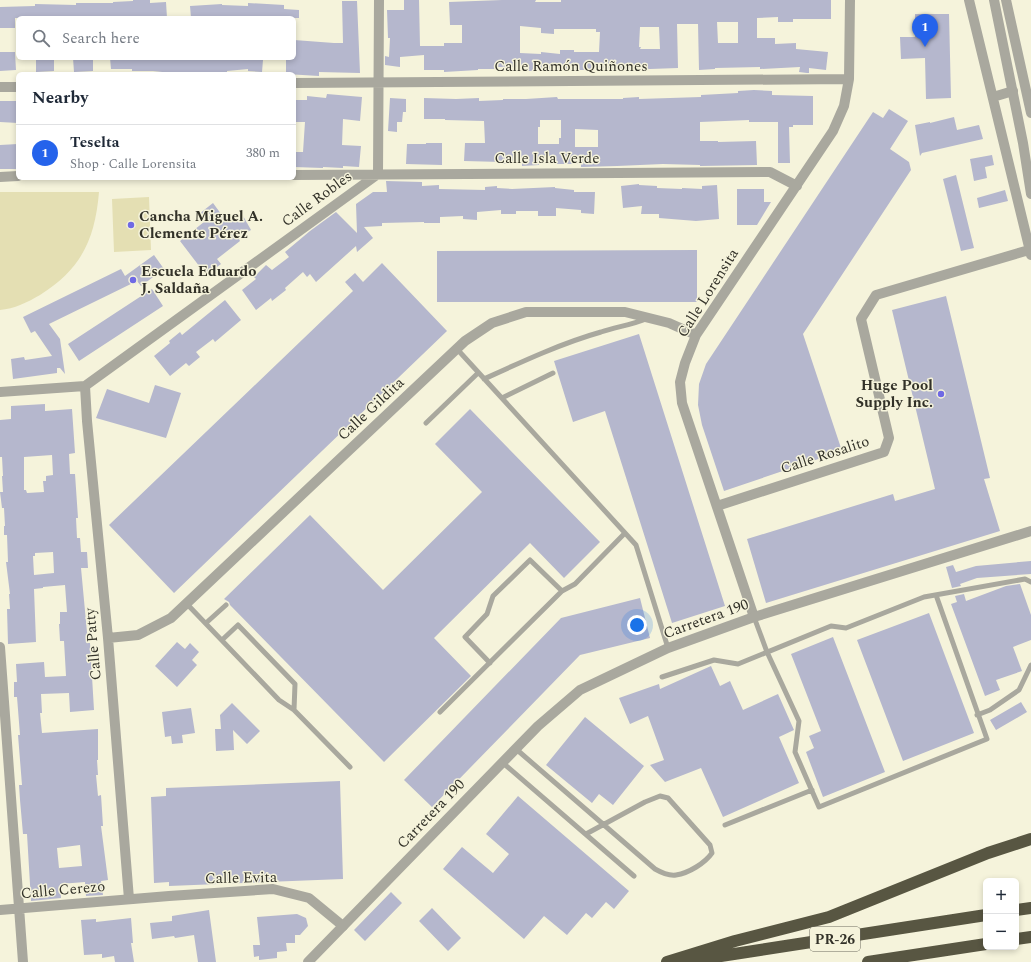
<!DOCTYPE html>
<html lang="en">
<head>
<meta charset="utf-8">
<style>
	:root { --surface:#fff; --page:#f6f6f7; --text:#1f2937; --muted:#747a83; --line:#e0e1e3; --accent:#2563eb }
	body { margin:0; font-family:Spectral,serif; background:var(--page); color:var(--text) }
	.controls { position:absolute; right:12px; bottom:12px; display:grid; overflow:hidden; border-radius:6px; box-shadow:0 2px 6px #0003 }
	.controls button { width:36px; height:36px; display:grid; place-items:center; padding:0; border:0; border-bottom:1px solid var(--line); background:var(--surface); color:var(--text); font:20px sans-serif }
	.you { position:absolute; left:637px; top:625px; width:14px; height:14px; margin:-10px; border:3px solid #fff; border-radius:50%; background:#1a73e8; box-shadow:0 0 0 6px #1a73e833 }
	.badge { display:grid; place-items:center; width:26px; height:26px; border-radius:50%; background:var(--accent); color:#fff; font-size:13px; font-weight:700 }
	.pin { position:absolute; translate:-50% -33px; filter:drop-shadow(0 1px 2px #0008) }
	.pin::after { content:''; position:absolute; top:21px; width:14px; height:12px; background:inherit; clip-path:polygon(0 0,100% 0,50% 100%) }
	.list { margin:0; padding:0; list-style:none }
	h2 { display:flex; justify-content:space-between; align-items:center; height:52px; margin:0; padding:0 16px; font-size:17px }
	h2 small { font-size:13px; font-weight:400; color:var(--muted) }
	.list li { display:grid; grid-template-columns:26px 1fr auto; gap:12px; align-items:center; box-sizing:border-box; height:56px; padding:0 16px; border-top:1px solid var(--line) }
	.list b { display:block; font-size:15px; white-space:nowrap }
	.list p { margin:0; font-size:13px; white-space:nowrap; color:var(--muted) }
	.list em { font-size:13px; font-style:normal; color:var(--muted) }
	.icon { flex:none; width:22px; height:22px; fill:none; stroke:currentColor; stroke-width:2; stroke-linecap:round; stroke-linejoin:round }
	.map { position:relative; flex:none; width:1031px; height:962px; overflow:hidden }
	.search { position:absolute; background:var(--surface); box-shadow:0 2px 6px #0003; left:16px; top:16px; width:280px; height:44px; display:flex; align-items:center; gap:10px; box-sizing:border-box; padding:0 14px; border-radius:6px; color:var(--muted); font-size:15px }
	.panel { position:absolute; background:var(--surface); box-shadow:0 2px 6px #0003; left:16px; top:72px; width:280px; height:108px; border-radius:6px }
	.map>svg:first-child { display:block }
</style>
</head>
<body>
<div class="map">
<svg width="1031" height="962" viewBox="0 0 1031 962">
	<rect width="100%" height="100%" fill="#f5f3db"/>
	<path fill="#e4dfb3" d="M0,192H99C95,240 81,269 40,295C28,302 14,309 0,310Z
		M149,197L151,250L114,252L112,199Z"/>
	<path fill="#b5b7cd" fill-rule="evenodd" d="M133,0H150V3L166,2L167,18H15V28H0V7L35,6V4L76,5V3H113V2L133,1Z
		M404,0H419L420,46H444V43H462V25H450L449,2L502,0H536L535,2H561V0H831V19H793V22H778V17L757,18V38H775V44L796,43V49L828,52L826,70L809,68V73H807L799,72L800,67L760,69V67L715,68V69L699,70L698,24H677L678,68L622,70V69L593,68V70H560L538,68L537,71H522V67H497L496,69H478V70L444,72V70H424V55L400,57V67L385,65V56L389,57L390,38H388L387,10H404ZM717,22H738V43H718ZM520,26L541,28V33L554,34V29H596V32H600L599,52H574V50H560V54L541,52V54L520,53ZM640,27H659L660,49H640L641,47H639Z
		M342,1H357L360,73L319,72V76L286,74V58H294V40L334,43H343Z
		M248,3L284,5V9L299,10V18H191L190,6L222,4V5L248,6Z
		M915,14H949L951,98L926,99L925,58L901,59L900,37H915Z
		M0,52H15L16,70L0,71Z
		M36,58H54V71L36,72Z
		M73,58H93V71L74,72Z
		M110,58H241L263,60L262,72L248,71V69L227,71V73L211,74V72L172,74V73L153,71H132V69H111Z
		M754,90L772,91V95L813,96V125H793V127H789L790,163H778V122H749V120L700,122V141H718V142L756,141L757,165L700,166V165L663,164L617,166L581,167V164H539V165L522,166V163L503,164L502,162L464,161L465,143H485L484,121L445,120V119H424V98L456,99L479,98V101L503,100V99H526L557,97L558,99H623V98L639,97V99L701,97V95L738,93V91ZM540,120H561V138H559V144H538V127H540ZM575,129L598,130V147H575Z
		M327,94L362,97L360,121L343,119L342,145L361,146L359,167L343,166V168L323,167V168L294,167V152H303L305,122H294V100H307V96L326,98Z
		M390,98L406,99V112H403L402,122H397V132L388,131Z
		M0,101H18V123L0,122Z
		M889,109L908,121L890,149L909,162L911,170L803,334L842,451L724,491L702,425L698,405L699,384L706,364L873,112L883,118Z
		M954,117L957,130L979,125L983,139L922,153L920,156L915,125L930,122V123Z
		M426,143H442V165L406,164L407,144H426Z
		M18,144V169H0V145Z
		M992,155L994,165L985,167L987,178L974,181L970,159Z
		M956,175L974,248L961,251L943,179Z
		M386,181L422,182V186L439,185V189L485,190V187L497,186V188L512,189L555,187V188L574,190V192H595L594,214L581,213V210L556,208V216H538V211H516V214H501V210L477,212V220L463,219V216L440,217V223H424V222L382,223V226L364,227L373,238L357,252L356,246L316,282L310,274L307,277L303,272L285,288L286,290L272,301L271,298L256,310L242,290L256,279L254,277L266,265L272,270L289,257L285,252L310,231L336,212L357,233L356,204L373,192H387Z
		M639,184V185L657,186V188L682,189V188L702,189V186L717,185L719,219L696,221L659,218V214H641L642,206L623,208L621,186Z
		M737,189H764V202H771L757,225H737Z
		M1005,190L1008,201L979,208L977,198Z
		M213,203L227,222L242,214L251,230L238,237L240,241L217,259L221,264L206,275L180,241L204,222L199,214Z
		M697,250V302H437V251Z
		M154,255L164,269L141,286L137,281L49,324L60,339L65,374L60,368H57V373L13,379L11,359L24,357L25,360L52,356L35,331L31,333L23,317L121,269L125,276Z
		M382,263L447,331L174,593L109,525L353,291L345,282L355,273L363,282Z
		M152,289L163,306L79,361L68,344Z
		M946,296L990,478L984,479L1000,531L766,603L747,539L893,494L895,501L935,489L892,310Z
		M225,300L241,320L215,342L213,339L196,352L200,357L189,366L186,363L170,376L154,356L170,343L169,341L180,332L182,335Z
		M639,334L725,606L672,623L605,411L573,422L554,361Z
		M155,385L181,393L166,438L96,418L107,389L149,403Z
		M45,404V411L72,409L75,453L69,454L70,474H75L78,518H76L77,538H80L81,552H87L88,568H81L88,643H90L94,710L70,712L69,693L41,694L42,713H40L42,733L98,729V760H97L98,775H96L98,796L101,795L103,826H101L108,880L101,881L103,895L86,896L85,882L60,884L61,898L31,901L27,834H23L20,800L19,785H22L18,735H20L17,697H14V682H17L16,664L44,662L45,677L66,676L64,641H60L59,624H60V612H67L65,585L43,587V588L34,589L36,642L8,644L7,609H10L9,594H10L6,562H8L7,535H4V526H5L4,508H2L0,492H3L2,476H3L2,457H0V420L11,419V406ZM52,455L53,475L46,476V481H43L44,492L27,493L26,490H24V457ZM53,552L54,573L34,575L33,556H35V553ZM80,845L82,866L59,868L57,848Z
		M470,409L600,542L564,578L530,543L434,638L471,676L384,762L230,605L229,602L224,599L310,515L383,590L482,492L435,444Z
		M1031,561V574L977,578L960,584L961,586L952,588L946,567L953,565L956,572L976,566Z
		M1020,584L1031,615V640L1013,647L1022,671L996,680L1000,690L985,696L951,604L957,602L955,596L964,594L966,601L1006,586Z
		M640,598L650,638L580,655L432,807L404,780L561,618Z
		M929,613L974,733L903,761L857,640Z
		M833,637L885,772L823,797L806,752L814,748L809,736L821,731L791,654Z
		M177,642L185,649L190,643L199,652L192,660L197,665L177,687L155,666Z
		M711,666L720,686L730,681L743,710L778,694L794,730L779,737L799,783L723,817L701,768L665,782L650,765L664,760L648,716L630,724L619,698L659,684L660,689Z
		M1021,702L1027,712L996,730L990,720Z
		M232,703L260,731L247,744L233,730L234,750L216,751L215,729H221L220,715Z
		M191,708L195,733L182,735L183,743L172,744L171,736L165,737L162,712Z
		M585,717L644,766L613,805L599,794L592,803L546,765Z
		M340,781L343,879L169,886V882L154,883L151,797L166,796V788Z
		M518,796L629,891L614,909L606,902L592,918L586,913L567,935L544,916L524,939L443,869L462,847L493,873L509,854L486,834Z
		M391,892L402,903L365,941L354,930Z
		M432,908L461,938L448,951L419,921Z
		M209,910L216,962H198L194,935L175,938L174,936L152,939L150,923L172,921V916Z
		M297,914L306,918L308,926L300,935H295V943H286L287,951L277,952V958L259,960V956L254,957L253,945H260L257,917Z
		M131,918L133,943H131L134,962H115L114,956L102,958V954L84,955L81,920L96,919V922Z"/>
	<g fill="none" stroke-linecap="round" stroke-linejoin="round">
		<path stroke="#a9a89e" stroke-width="5" d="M457,349L636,545L668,648
			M484,379C521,362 562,343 601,332C616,327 631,325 646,319
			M502,398L553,373
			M426,423L478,373
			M186,603L279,700L294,710L350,767
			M754,617L767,652L799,721L795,752L819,807L987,739L936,595
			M206,623L226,605
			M222,640L238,625L295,684L294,710
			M490,663L465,637L487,614L493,596L530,560L562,591L575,584L625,533
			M662,677L714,660L738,664L831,626L846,628L924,597L1025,579L1031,582
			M440,712L562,591
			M977,715L990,710L1019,690L1031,665
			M516,749L655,869C662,873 669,876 676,875C689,873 705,863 712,853L710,845L668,798L660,796L645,802L586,834
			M503,763L634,876
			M725,825L812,790"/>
		<path stroke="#a9a89e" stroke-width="10" d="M969,0L1031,255
			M294,83L849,79
			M0,87H18
			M993,97L1013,91
			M294,175L770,172L797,186
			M0,177L18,176
			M85,386L87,421L108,638L129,899
			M0,392L85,386L378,174L379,0
			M717,506L884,452L889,438L861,319L876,295L1029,250
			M754,617L682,403L680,382L685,363L696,335L833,131L844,106L849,79L850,0
			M108,638L138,635L171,618L465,341L492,323L526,312H625L669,323L696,335
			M0,647L23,962
			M0,910L169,896L273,889L309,898L343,926"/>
		<path stroke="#a9a89e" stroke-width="10" d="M994,0L1023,143L1031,194
			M1006,0L1031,113
			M308,962L538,726L580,690L668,648L754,617L1031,531"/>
		<path stroke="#585642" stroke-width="12" d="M1016,910L1031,908
			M1016,939L1031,937
			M689,961L986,915
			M667,962L735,941L829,917L988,853L1031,839
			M868,962L986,944"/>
	</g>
	<g fill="#6f69e4" stroke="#f5f3db" stroke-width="1.5">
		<circle cx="131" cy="225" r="4"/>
		<circle cx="133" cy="280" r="4"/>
		<circle cx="941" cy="394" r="4"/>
	</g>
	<g text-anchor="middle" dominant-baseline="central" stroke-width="3" stroke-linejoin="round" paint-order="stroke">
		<rect fill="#f5f3db" stroke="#6c6b5e" stroke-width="1" x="810" y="927" width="50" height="24" rx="3"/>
		<g font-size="14" font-weight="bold" fill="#323128">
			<text x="835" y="939">PR-26</text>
		</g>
		<g font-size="15" fill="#323128" stroke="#f5f3db">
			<text x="571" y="66">Calle Ramón Quiñones</text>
			<text x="547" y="158">Calle Isla Verde</text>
			<text transform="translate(317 199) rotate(-36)">Calle Robles</text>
			<text transform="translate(708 293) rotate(-58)">Calle Lorensita</text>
			<text transform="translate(371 409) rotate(-43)">Calle Gildita</text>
			<text transform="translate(825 455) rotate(-18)">Calle Rosalito</text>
			<text transform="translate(706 619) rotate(-20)">Carretera 190</text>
			<text transform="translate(93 644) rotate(-95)">Calle Patty</text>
			<text transform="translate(431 814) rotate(-46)">Carretera 190</text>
			<text transform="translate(241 878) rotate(-1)">Calle Evita</text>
			<text transform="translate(63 890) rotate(-5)">Calle Cerezo</text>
		</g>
		<g font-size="15" font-weight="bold" fill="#323128" stroke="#f5f3db" text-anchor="start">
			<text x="139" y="216">Cancha Miguel A.<tspan x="139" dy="17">Clemente Pérez</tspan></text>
			<text x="141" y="271">Escuela Eduardo<tspan x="141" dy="17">J. Saldaña</tspan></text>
			<text x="933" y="385" text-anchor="end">Huge Pool<tspan x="933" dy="17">Supply Inc.</tspan></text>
		</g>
	</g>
</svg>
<div class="controls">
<button>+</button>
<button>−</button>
</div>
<div class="you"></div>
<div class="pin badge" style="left:925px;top:47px">1</div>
<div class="search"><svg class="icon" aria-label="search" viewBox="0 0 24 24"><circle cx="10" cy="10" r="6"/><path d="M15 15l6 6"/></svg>Search here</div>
<section class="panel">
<h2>Nearby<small></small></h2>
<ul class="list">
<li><span class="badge">1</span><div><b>Teselta</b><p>Shop · Calle Lorensita</p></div><em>380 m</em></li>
</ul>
</section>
</div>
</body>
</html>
